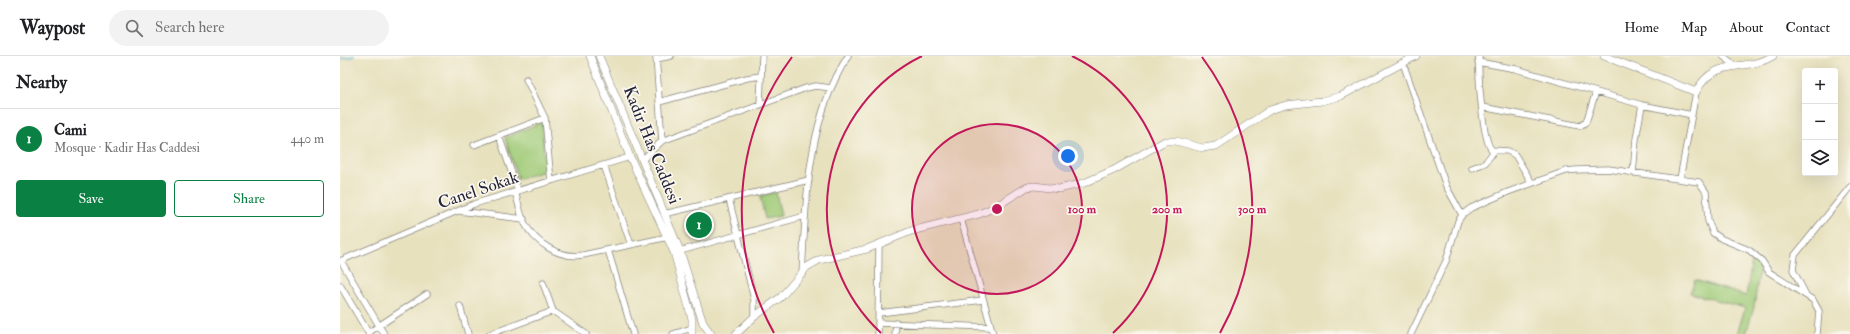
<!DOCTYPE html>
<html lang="en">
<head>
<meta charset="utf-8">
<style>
	:root { --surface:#fff; --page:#f2f2f2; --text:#202124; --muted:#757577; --line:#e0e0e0; --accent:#0b8043 }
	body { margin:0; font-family:"IM FELL Double Pica",serif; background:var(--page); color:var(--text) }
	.controls { position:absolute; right:12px; top:12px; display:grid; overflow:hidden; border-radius:4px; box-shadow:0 4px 16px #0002 }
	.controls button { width:36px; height:36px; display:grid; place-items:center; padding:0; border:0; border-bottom:1px solid var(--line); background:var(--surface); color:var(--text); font:20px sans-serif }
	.you { position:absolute; left:728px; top:100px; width:14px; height:14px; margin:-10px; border:3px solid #fff; border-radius:50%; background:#1a73e8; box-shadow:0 0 0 6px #1a73e833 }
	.badge { display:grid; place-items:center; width:26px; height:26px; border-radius:50%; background:var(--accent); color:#fff; font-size:13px; font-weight:700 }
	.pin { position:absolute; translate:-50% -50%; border:2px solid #fff; box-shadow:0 1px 4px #0006 }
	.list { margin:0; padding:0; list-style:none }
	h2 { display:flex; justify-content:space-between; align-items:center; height:52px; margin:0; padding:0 16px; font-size:17px }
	h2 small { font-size:13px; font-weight:400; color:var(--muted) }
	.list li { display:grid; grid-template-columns:26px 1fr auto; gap:12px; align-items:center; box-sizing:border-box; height:60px; padding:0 16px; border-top:1px solid var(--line) }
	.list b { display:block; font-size:15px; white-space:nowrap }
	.list p { margin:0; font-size:13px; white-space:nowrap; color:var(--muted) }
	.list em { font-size:13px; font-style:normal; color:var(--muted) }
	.actions { display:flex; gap:8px; padding:12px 16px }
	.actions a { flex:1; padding:9px 0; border:1px solid var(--accent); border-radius:4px; text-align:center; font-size:14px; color:var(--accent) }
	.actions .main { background:var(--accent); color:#fff }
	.icon { flex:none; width:22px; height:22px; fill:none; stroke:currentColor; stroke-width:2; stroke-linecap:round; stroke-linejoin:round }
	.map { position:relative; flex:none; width:1510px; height:278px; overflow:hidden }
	header { display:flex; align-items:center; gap:24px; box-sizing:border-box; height:56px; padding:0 20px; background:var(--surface); border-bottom:1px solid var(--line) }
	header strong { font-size:19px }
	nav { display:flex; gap:22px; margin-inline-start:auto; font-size:14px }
	.search { width:280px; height:36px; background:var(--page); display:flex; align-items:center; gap:10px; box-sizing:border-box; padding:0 14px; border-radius:22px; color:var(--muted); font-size:15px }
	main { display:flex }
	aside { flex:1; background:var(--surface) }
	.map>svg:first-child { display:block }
</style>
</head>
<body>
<header>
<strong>Waypost</strong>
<div class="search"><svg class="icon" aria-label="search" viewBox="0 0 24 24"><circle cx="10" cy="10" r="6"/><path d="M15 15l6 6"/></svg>Search here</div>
<nav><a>Home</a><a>Map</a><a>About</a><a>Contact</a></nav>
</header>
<main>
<aside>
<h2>Nearby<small></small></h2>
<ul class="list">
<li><span class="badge">1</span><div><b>Cami</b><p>Mosque · Kadir Has Caddesi</p></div><em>440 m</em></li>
</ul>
<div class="actions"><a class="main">Save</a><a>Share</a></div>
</aside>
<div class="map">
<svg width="1510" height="278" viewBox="0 0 1510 278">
	<rect width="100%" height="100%" fill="#fbf7ec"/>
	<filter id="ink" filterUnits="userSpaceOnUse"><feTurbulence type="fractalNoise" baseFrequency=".025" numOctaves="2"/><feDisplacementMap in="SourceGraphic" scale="8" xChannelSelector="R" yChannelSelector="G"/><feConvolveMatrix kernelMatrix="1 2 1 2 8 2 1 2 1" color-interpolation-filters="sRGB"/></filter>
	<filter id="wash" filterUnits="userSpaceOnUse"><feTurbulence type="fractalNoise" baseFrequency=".012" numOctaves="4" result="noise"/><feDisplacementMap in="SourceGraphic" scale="16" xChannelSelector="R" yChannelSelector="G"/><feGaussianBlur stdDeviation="0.9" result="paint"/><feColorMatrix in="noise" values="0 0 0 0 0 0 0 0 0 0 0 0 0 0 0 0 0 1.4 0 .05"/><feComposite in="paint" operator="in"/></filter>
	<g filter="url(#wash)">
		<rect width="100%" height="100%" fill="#e7e1be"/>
		<path fill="#9fca77" stroke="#607659" d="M202,66L205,115L178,123L165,82Z
			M436,136L441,160L425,163L420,140Z
			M1412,204L1420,210L1414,251L1406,278H1397L1405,252L1350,237L1355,224L1406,240Z"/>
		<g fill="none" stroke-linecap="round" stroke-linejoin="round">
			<path stroke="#57acd3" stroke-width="1.5" d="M0,3L14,0"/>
		</g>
	</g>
	<g filter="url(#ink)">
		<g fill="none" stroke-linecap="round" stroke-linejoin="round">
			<defs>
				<path id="minor" d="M316,0L322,85
					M1139,0C1138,16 1142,85 1152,94L1168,95L1175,99L1192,127
					M1383,0L1392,7
					M316,3L331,0
					M1138,6L1176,13L1302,49L1352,59
					M1063,7L1106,130L1122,159
					M186,23L205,62L211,125
					M319,46L407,22L421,20
					M420,49L422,0
					M1142,51L1240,70L1246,66L1256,36
					M159,80L178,135
					M134,89L205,62
					M302,104L322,85L466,32L476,30L491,32
					M264,109L291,189
					M1132,112L1145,107L1154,95
					M1293,117L1296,83L1302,49
					M1340,123L1356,36
					M175,136C178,145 180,157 184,166C195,187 219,203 243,199L328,181
					M389,143L414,243V261
					M119,155L184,163
					M324,158L469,124
					M621,163L653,278
					M268,194L293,278
					M340,195L465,160
					M0,205L134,148L290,101
					M1,205L44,278
					M462,218C466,145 467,64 508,0
					M203,227L213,255
					M0,229L29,278
					M1466,239L1453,214L1455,199L1510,131
					M120,250L128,278
					M539,257L643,244
					M539,267L651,271
					M28,277L87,238
					M150,278L213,255L246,278
					M333,278L352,272
					M538,278L539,188
					M555,278L556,267
					M1071,278L1106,205L1118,165L1123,158L1131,152L1168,136L1226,115L1236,114L1268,113L1359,126L1366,136L1368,165L1373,177L1382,183L1409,194L1422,205L1429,216L1473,244L1479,255L1477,278"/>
				<path id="tertiary" d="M250,0L290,101L334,196L352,263V278
					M259,0L340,195L363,267L371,278
					M1264,0L1356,36C1374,0 1405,17 1433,0
					M396,278L414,261L441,241L467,211L479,204L527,193L571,175L639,158L655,151L687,131L694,130L719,133L744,127L774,114L825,85H836L862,92L876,90L930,54L946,49L982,45L1001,40L1076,0"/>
			</defs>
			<use href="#minor" stroke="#84827c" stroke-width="7"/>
			<use href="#tertiary" stroke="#84827c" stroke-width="8"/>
			<use href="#minor" stroke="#fff" stroke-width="5.5"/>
			<use href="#tertiary" stroke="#fff" stroke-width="7"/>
		</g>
	</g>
	<circle cx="657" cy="153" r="85" fill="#c2185b" fill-opacity=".12"/>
	<g fill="none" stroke="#c2185b" stroke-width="2">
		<circle cx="657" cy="153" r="85"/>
		<path d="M541 277A170 170 0 0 1 582 0M732 0A170 170 0 0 1 773 277"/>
		<path d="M434 277A255 255 0 0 1 452 1M862 1A255 255 0 0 1 880 277"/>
	</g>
	<g text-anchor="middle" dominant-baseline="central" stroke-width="3.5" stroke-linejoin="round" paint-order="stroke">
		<g font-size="17" fill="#22223b" stroke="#fbf7ec">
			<text transform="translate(312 89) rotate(68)">Kadir Has Caddesi</text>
			<text transform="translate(138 134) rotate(-19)">Canel Sokak</text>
		</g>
	</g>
	<circle cx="657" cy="153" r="6" fill="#c2185b" stroke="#fbf7ec" stroke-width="2"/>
	<g font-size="12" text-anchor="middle" font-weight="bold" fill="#c2185b" stroke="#fbf7ec" stroke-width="3.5" stroke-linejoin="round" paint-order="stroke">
		<text x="742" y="157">100 m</text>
		<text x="827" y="157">200 m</text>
		<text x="912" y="157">300 m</text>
	</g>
</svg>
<div class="controls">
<button>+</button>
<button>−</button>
<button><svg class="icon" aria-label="layers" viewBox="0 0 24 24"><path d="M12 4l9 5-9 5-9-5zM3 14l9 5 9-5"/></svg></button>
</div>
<div class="you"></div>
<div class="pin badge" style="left:359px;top:169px">1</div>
</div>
</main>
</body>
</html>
